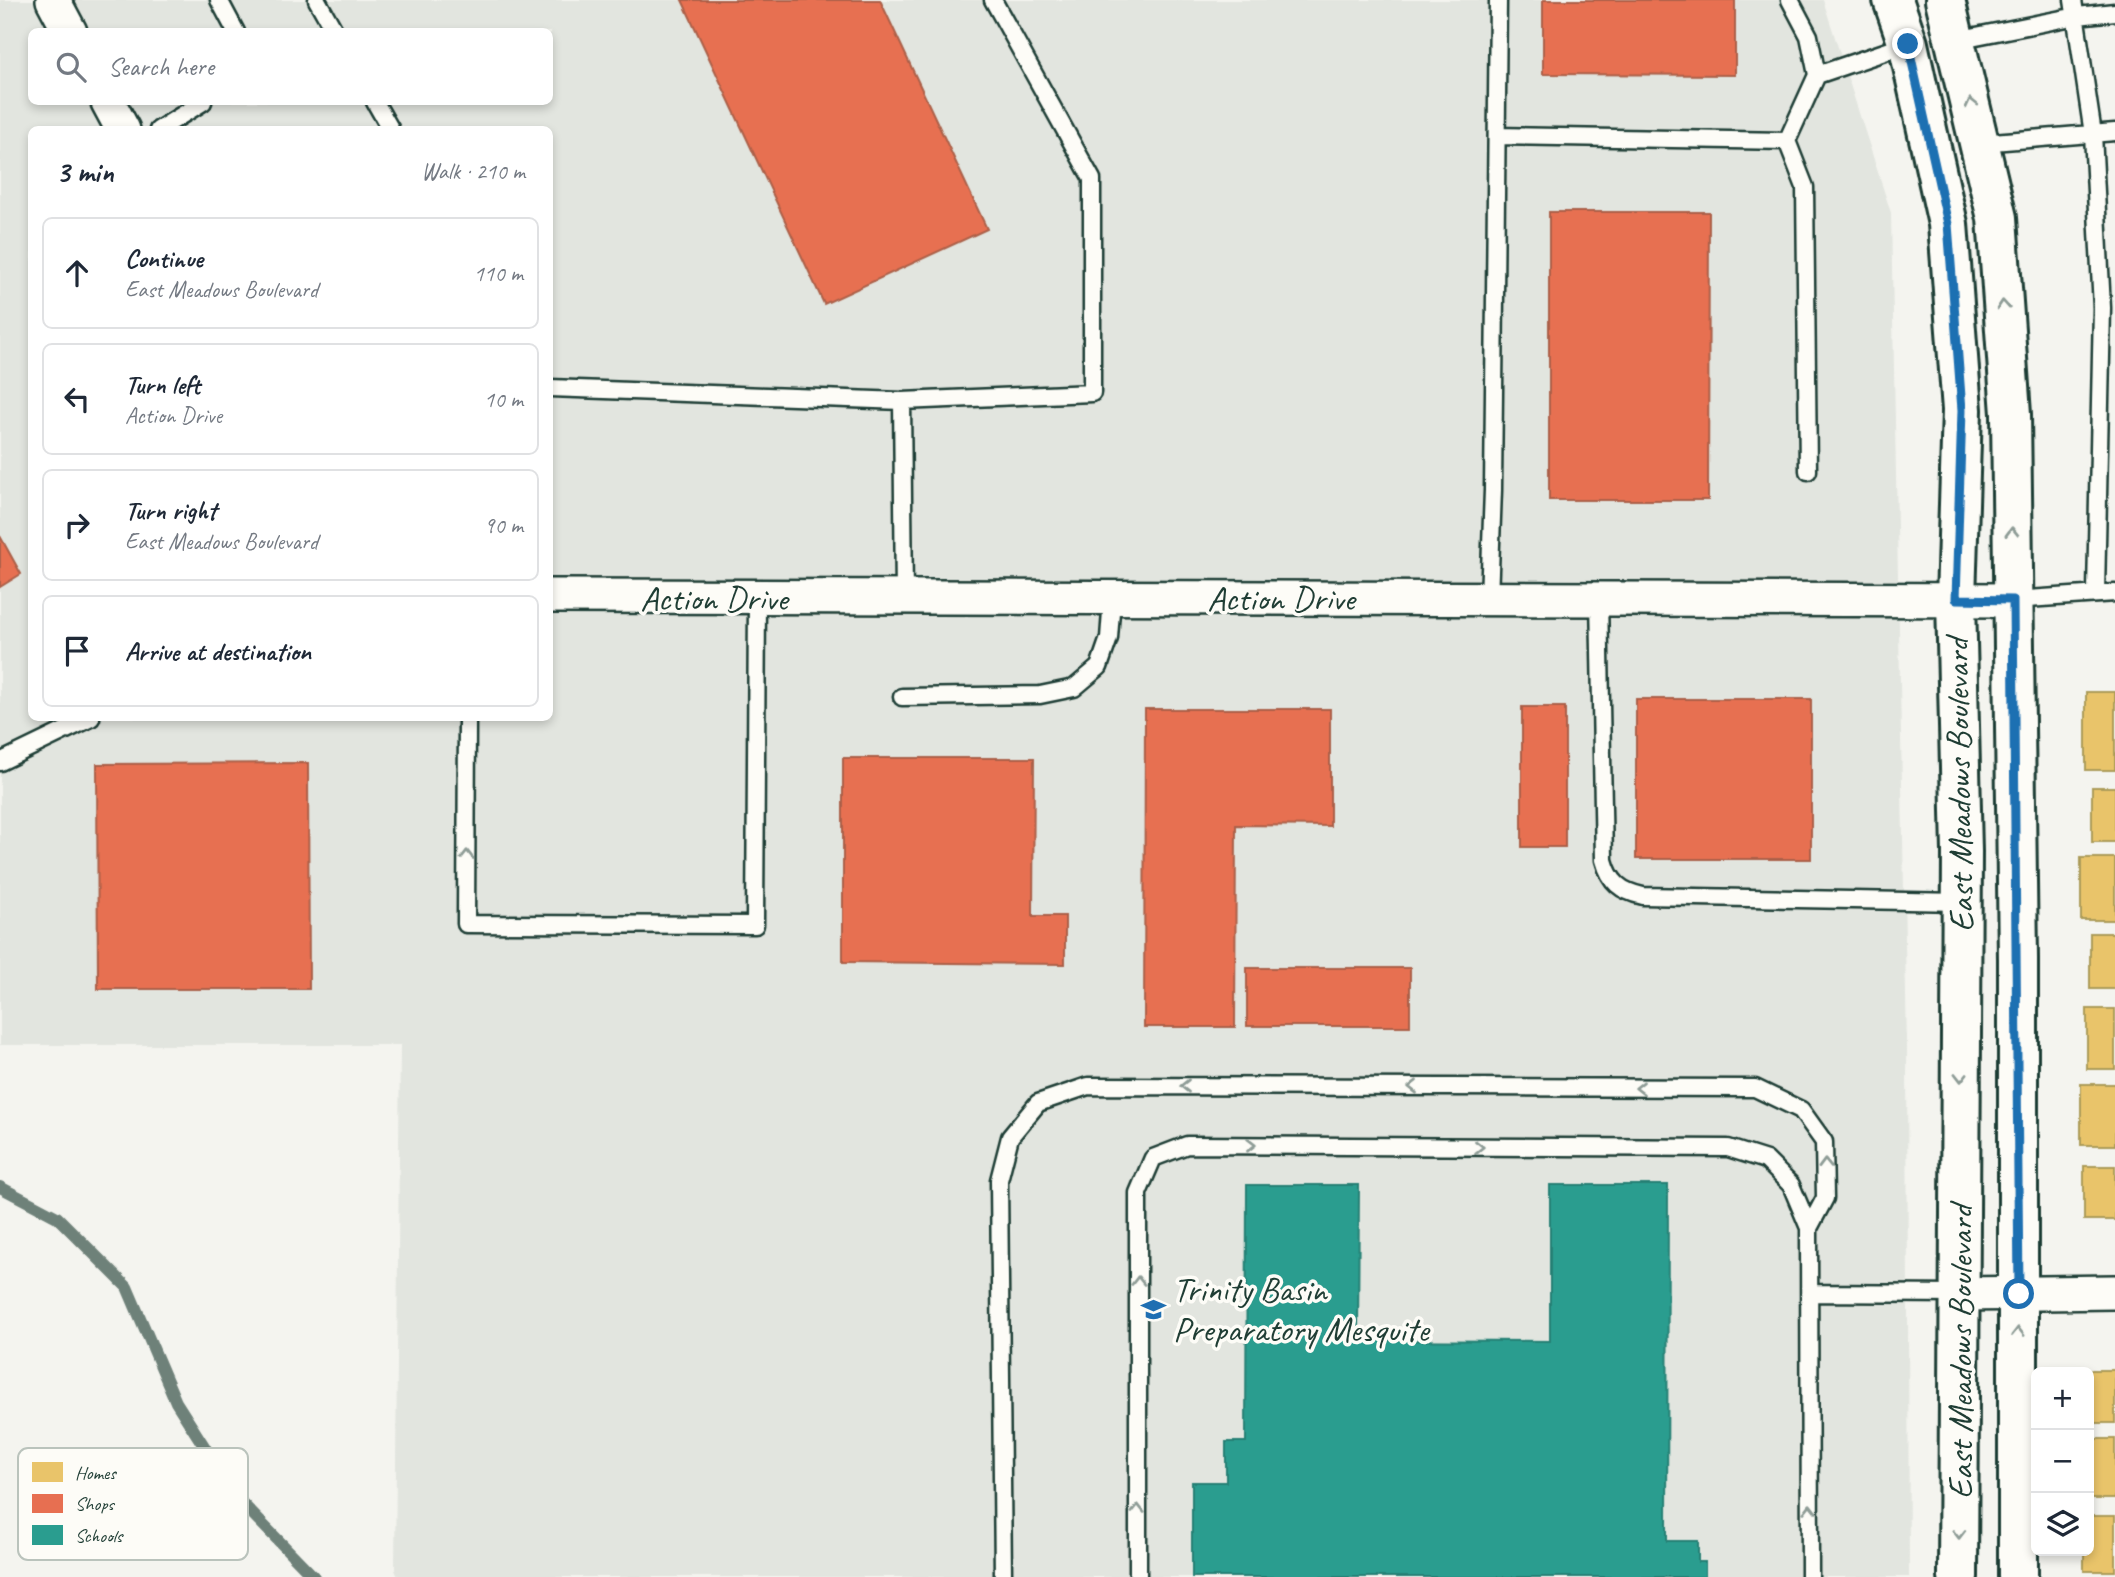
<!DOCTYPE html>
<html lang="en">
<head>
<meta charset="utf-8">
<style>
	:root { --surface:#fff; --page:#f2f2f3; --text:#1f2937; --muted:#747a83; --line:#e0e1e3 }
	body { margin:0; font-family:Caveat,sans-serif; background:var(--page); color:var(--text) }
	.controls { position:absolute; right:21px; bottom:21px; display:grid; overflow:hidden; border-radius:10px; box-shadow:0 4px 10px #0003 }
	.controls button { width:63px; height:63px; display:grid; place-items:center; padding:0; border:0; border-bottom:2px solid var(--line); background:var(--surface); color:var(--text); font:35px sans-serif }
	.stop { position:absolute; width:21px; height:21px; margin:-16px; border:5px solid #1f6fb2; border-radius:50%; background:#fff }
	.stop.end { background:#1f6fb2; border-color:#fff; box-shadow:0 2px 7px #0008 }
	.list { margin:0; padding:0; list-style:none }
	h2 { display:flex; justify-content:space-between; align-items:center; height:91px; margin:0; padding:0 28px; font-size:30px }
	h2 small { font-size:23px; font-weight:400; color:var(--muted) }
	.list li { display:grid; grid-template-columns:46px 1fr auto; gap:21px; align-items:center; box-sizing:border-box; height:112px; margin:0 14px 14px; padding:0 14px; border:2px solid var(--line); border-radius:10px }
	.list b { display:block; font-size:26px; white-space:nowrap }
	.list p { margin:0; font-size:23px; white-space:nowrap; color:var(--muted) }
	.list em { font-size:23px; font-style:normal; color:var(--muted) }
	.icon { flex:none; width:38px; height:38px; fill:none; stroke:currentColor; stroke-width:2; stroke-linecap:round; stroke-linejoin:round }
	.map { position:relative; flex:none; width:2115px; height:1577px; overflow:hidden }
	.search { position:absolute; background:var(--surface); box-shadow:0 4px 10px #0003; left:28px; top:28px; width:525px; height:77px; display:flex; align-items:center; gap:18px; box-sizing:border-box; padding:0 24px; border-radius:10px; color:var(--muted); font-size:26px }
	.panel { position:absolute; background:var(--surface); box-shadow:0 4px 10px #0003; left:28px; top:126px; width:525px; height:595px; border-radius:10px }
	.map>svg:first-child { display:block }
</style>
</head>
<body>
<div class="map">
<svg width="2115" height="1577" viewBox="0 0 2115 1577">
	<rect width="100%" height="100%" fill="#f4f4ef"/>
	<filter id="ink" filterUnits="userSpaceOnUse"><feTurbulence type="fractalNoise" baseFrequency=".0143" numOctaves="2"/><feDisplacementMap in="SourceGraphic" scale="14" xChannelSelector="R" yChannelSelector="G"/><feConvolveMatrix kernelMatrix="1 2 1 2 8 2 1 2 1" color-interpolation-filters="sRGB"/></filter>
	<g filter="url(#ink)">
		<path fill="#e2e5df" fill-rule="evenodd" d="M0,0H1823L1891,213L1907,1047L1909,1577H398L395,1570L400,1045H0ZM32,32H550V102H32ZM32,130H550V718H32Z"/>
		<path fill="#e9c46a" stroke="#ac9c5a" stroke-width="2" d="M2086,692H2115V770H2086Z
			M2092,787H2115V842H2092Z
			M2081,858H2115V920H2081Z
			M2090,933H2115V989H2090Z
			M2087,1009H2115V1069H2087Z
			M2081,1084H2115V1145H2081Z
			M2084,1166H2115V1220H2084Z
			M2080,1370H2115V1423H2089V1372Z
			M2089,1439H2115V1499H2089Z
			M2089,1516H2115V1571H2084V1551H2089Z"/>
		<path fill="#e76f51" stroke="#ab6048" stroke-width="2" d="M682,0H880L987,229L824,304Z
			M1543,0H1735V75L1543,74Z
			M1549,212H1709L1708,500H1549Z
			M0,536L21,574L0,587Z
			M1636,699H1811V859H1636Z
			M1522,707H1565V847H1522Z
			M1145,709H1330V826L1236,825L1235,1027H1144Z
			M843,758H1034L1033,916H1065V964L843,962Z
			M308,763L309,989H98L97,764Z
			M1247,968H1410V1026H1247Z"/>
		<path fill="#2a9d8f" stroke="#278074" stroke-width="2" d="M1247,1185H1359L1358,1340L1550,1341V1185H1668L1667,1541H1698V1562H1705V1577H1192V1482H1226V1442H1246Z"/>
		<g fill="none" stroke-linecap="round" stroke-linejoin="round">
			<path stroke="#6e8179" stroke-width="12" d="M0,1187L57,1217L127,1287L176,1402L237,1498L314,1577"/>
			<defs>
				<path id="service" d="M219,0L236,32
					M317,0L335,32
					M1790,0L1809,36L1817,75
					M2073,0L2093,134L2102,308L2096,592
					M1956,40L2077,16L2115,12
					M375,102L391,130
					M158,130L203,102
					M1497,136L1787,141L1817,75L1908,44
					M1787,141L1805,187L1808,471
					M1980,143L2115,132
					M550,388L902,401L904,597
					M902,401L1092,393V179L993,0
					M1489,598L1493,490L1498,0
					M1599,598L1604,860C1610,882 1620,891 1643,896L1962,902
					M2013,600L2115,593
					M902,697L1040,695L1074,688L1099,667L1109,638L1112,598
					M467,718L466,924L755,925L757,599
					M0,762L91,718
					M1810,1293L1960,1294
					M1003,1577L999,1180L1010,1137L1038,1103L1088,1086L1755,1088L1801,1110L1824,1142L1825,1198L1809,1228
					M1138,1577V1193L1153,1158L1187,1145L1728,1148L1766,1160L1791,1185L1809,1228L1810,1577"/>
				<path id="minor" d="M53,0L70,32
					M108,102L123,130
					M550,596L2013,600
					M1960,1294L2115,1292"/>
				<path id="tertiary" d="M1893,0L1908,44L1948,224L1962,410L1956,599L1962,852L1958,1577
					M1945,0L1997,218L2011,414L2018,959V1577"/>
			</defs>
			<use href="#service" stroke="#1f3d34" stroke-width="21"/>
			<use href="#minor" stroke="#1f3d34" stroke-width="38"/>
			<use href="#tertiary" stroke="#1f3d34" stroke-width="44"/>
			<use href="#service" stroke="#fdfcf7" stroke-width="16"/>
			<use href="#minor" stroke="#fdfcf7" stroke-width="33"/>
			<use href="#tertiary" stroke="#fdfcf7" stroke-width="38"/>
		</g>
		<defs><path id="oneway-chevron" d="M-2-3.5L2.5 0L-2 3.5" fill="none" stroke-width="1.6" stroke-linecap="round" stroke-linejoin="round" transform="scale(1.75)"/></defs>
		<g stroke="#8e9c96">
			<use href="#oneway-chevron" transform="translate(1971 103) rotate(-103)"/>
			<use href="#oneway-chevron" transform="translate(2003 305) rotate(-94)"/>
			<use href="#oneway-chevron" transform="translate(2012 532) rotate(-91)"/>
			<use href="#oneway-chevron" transform="translate(467 855) rotate(-90)"/>
			<use href="#oneway-chevron" transform="translate(1961 1077) rotate(90)"/>
			<use href="#oneway-chevron" transform="translate(1185 1086) rotate(-180)"/>
			<use href="#oneway-chevron" transform="translate(1413 1087) rotate(-180)"/>
			<use href="#oneway-chevron" transform="translate(1640 1088) rotate(-180)"/>
			<use href="#oneway-chevron" transform="translate(1251 1145)"/>
			<use href="#oneway-chevron" transform="translate(1479 1147)"/>
			<use href="#oneway-chevron" transform="translate(1825 1164) rotate(-91)"/>
			<use href="#oneway-chevron" transform="translate(1138 1281) rotate(-90)"/>
			<use href="#oneway-chevron" transform="translate(2018 1332) rotate(-90)"/>
			<use href="#oneway-chevron" transform="translate(1138 1509) rotate(-90)"/>
			<use href="#oneway-chevron" transform="translate(1810 1509) rotate(-90)"/>
			<use href="#oneway-chevron" transform="translate(1959 1534) rotate(90)"/>
		</g>
	</g>
	<g fill="none" stroke-linecap="round" stroke-linejoin="round" filter="url(#ink)">
		<path stroke="#1f6fb2" stroke-width="9" d="M1908,44L1948,224L1962,410L1956,599L2013,600L2019,1294"/>
	</g>
	<defs>
		<symbol id="school-bare" viewBox="-9 -9 18 18"><path d="M0-5L7-2L0 1L-7-2ZM-4 1L0 2.5L4 1V4Q0 6-4 4Z" fill="#1f6fb2" stroke="#fdfcf7" stroke-width="2.5" paint-order="stroke"/></symbol>
	</defs>
	<g fill-rule="evenodd">
		<use href="#school-bare" x="1136" y="1292" width="35" height="35"/>
	</g>
	<g text-anchor="middle" dominant-baseline="central" stroke-width="7" stroke-linejoin="round" paint-order="stroke">
		<g font-size="35" fill="#1f3d34" stroke="#fdfcf7">
			<text x="714" y="598">Action Drive</text>
			<text x="1281" y="598">Action Drive</text>
			<text transform="translate(1959 785) rotate(-91)">East Meadows Boulevard</text>
			<text transform="translate(1960 1352) rotate(-90)">East Meadows Boulevard</text>
		</g>
		<g font-size="35" fill="#1f3d34" stroke="#fdfcf7" text-anchor="start">
			<text x="1173" y="1289">Trinity Basin<tspan x="1173" dy="40">Preparatory Mesquite</tspan></text>
		</g>
	</g>
	<rect x="18" y="1448" width="230" height="112" rx="10" fill="#fdfcf7" stroke="#bac3bc" stroke-width="2"/>
	<rect x="32" y="1462" width="31" height="20" fill="#e9c46a"/>
	<rect x="32" y="1494" width="31" height="19" fill="#e76f51"/>
	<rect x="32" y="1525" width="31" height="20" fill="#2a9d8f"/>
	<g font-size="19" fill="#1f3d34">
		<text x="75" y="1479">Homes</text>
		<text x="75" y="1510">Shops</text>
		<text x="75" y="1542">Schools</text>
	</g>
</svg>
<div class="controls">
<button>+</button>
<button>−</button>
<button><svg class="icon" aria-label="layers" viewBox="0 0 24 24"><path d="M12 4l9 5-9 5-9-5zM3 14l9 5 9-5"/></svg></button>
</div>
<div class="stop" style="left:2019px;top:1294px"></div>
<div class="stop end" style="left:1908px;top:44px"></div>
<div class="search"><svg class="icon" aria-label="search" viewBox="0 0 24 24"><circle cx="10" cy="10" r="6"/><path d="M15 15l6 6"/></svg>Search here</div>
<section class="panel">
<h2>3 min<small>Walk · 210 m</small></h2>
<ul class="list">
<li><svg class="icon" aria-label="ahead" viewBox="0 0 24 24"><path d="M12 20V5M6 11l6-6 6 6"/></svg><div><b>Continue</b><p>East Meadows Boulevard</p></div><em>110 m</em></li>
<li><svg class="icon" aria-label="left" viewBox="0 0 24 24"><path d="M17 20v-9H6M10 6l-5 5 5 5"/></svg><div><b>Turn left</b><p>Action Drive</p></div><em>10 m</em></li>
<li><svg class="icon" aria-label="right" viewBox="0 0 24 24"><path d="M7 20v-9h11M14 6l5 5-5 5"/></svg><div><b>Turn right</b><p>East Meadows Boulevard</p></div><em>90 m</em></li>
<li><svg class="icon" aria-label="arrive" viewBox="0 0 24 24"><path d="M6 21V4h12l-3 4 3 4H6"/></svg><div><b>Arrive at destination</b></div></li>
</ul>
</section>
</div>
</body>
</html>
